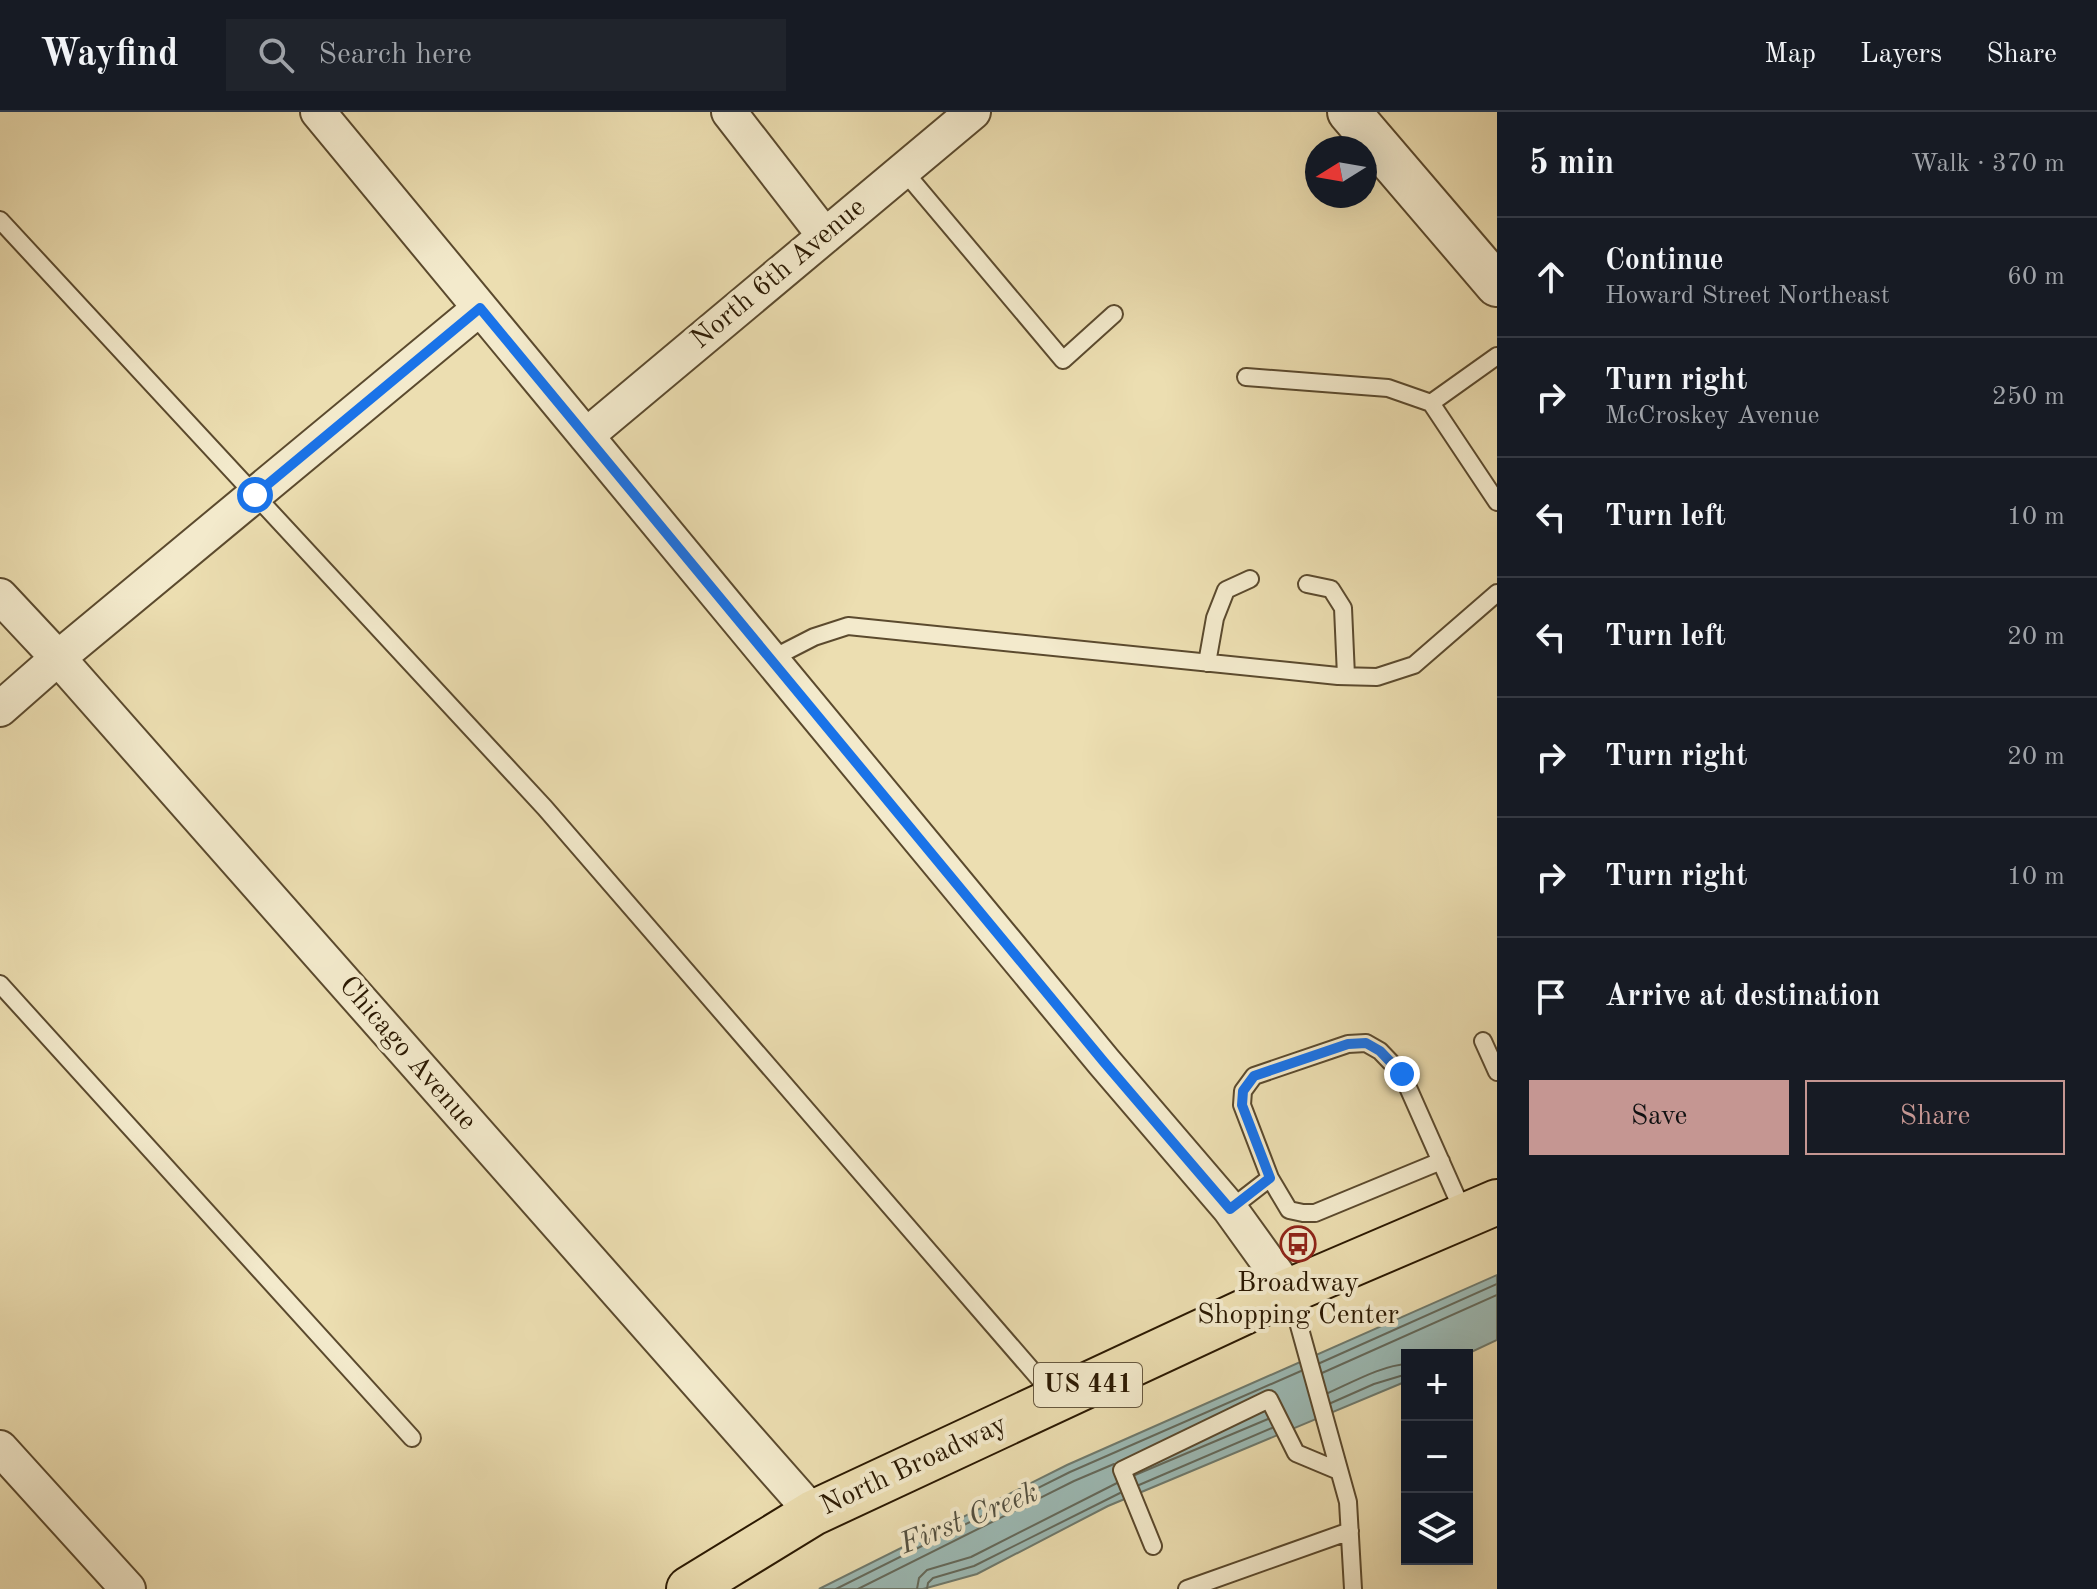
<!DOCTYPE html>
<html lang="en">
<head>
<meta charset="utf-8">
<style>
	:root { --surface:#171b24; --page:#20242c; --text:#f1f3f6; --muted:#9ea1a6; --line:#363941; --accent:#c59692 }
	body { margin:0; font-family:"Old Standard TT",serif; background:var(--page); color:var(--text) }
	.controls { position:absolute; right:24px; bottom:24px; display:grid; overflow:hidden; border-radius:0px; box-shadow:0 8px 32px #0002 }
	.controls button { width:72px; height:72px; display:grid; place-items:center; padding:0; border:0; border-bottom:2px solid var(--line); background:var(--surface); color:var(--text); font:40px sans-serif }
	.compass { position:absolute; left:1305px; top:24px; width:72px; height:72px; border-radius:50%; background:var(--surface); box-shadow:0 8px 32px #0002; rotate:259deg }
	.stop { position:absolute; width:24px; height:24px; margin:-18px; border:6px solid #1a73e8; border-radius:50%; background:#fff }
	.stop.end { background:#1a73e8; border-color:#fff; box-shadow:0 2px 8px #0008 }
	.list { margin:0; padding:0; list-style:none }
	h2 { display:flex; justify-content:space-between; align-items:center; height:104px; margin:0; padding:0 32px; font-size:34px }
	h2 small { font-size:26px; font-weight:400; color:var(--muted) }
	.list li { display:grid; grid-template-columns:52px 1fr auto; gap:24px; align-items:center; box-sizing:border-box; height:120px; padding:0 32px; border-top:2px solid var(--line) }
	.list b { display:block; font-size:30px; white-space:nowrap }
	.list p { margin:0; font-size:26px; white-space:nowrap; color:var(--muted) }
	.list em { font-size:26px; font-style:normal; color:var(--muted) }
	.actions { display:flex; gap:16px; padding:24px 32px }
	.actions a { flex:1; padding:18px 0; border:2px solid var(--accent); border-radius:0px; text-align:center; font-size:28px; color:var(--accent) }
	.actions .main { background:var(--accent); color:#111 }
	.icon { flex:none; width:44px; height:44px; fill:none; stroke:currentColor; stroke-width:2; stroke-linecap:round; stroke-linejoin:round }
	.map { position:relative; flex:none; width:1497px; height:1477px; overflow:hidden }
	header { display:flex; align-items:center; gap:48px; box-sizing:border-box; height:112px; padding:0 40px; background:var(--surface); border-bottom:2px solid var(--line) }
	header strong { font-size:38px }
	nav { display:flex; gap:44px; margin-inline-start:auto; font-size:28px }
	.search { width:560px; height:72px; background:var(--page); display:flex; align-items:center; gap:20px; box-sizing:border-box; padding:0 28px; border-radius:0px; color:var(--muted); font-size:30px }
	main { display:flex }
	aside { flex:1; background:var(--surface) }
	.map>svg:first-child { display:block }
</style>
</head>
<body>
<header>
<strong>Wayfind</strong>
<div class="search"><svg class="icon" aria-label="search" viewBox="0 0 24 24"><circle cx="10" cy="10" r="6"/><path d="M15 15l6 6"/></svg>Search here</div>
<nav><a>Map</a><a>Layers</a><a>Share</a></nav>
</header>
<main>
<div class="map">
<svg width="1497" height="1477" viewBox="0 0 1497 1477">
	<rect width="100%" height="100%" fill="#ecdeb1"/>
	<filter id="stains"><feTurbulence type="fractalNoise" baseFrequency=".0025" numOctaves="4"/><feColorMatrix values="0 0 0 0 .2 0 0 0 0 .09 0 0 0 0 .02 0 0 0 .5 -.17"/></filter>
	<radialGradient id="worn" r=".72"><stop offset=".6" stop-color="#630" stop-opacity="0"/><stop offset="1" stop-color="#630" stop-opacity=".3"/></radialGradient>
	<path fill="#9cbab5" stroke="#6f7a6d" stroke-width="2" d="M1497,1163V1228L1465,1243H1407V1269L1108,1394L977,1462L923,1477H819L1067,1353Z"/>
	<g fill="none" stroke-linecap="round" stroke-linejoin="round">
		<path stroke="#646a5c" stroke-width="2" d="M1320,1251L1497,1172
			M1322,1261L1497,1183
			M1328,1281C1351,1271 1383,1253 1407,1252
			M1331,1291L1374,1272L1407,1262
			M1135,1363L1268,1307
			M1139,1373L1272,1316
			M836,1477L1070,1360L1301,1259
			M858,1477L1074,1369L1114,1352
			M917,1477L919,1466L927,1458L971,1445L1117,1371
			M927,1477L928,1471L933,1466L974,1454L1120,1381"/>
		<defs>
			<path id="service" d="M903,58L1063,248L1114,202
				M0,108L545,696L1056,1286
				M1497,244L1431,291L1497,390
				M1246,265L1388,276L1431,291
				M1307,472L1331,477L1343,496L1346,564
				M771,547L814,525L848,514L1338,564L1377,565L1414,553L1497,481
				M1207,551L1215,506L1226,478L1250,467
				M0,872L412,1326
				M1483,929L1497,960
				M1441,1049L1315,1101H1303L1289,1098L1270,1066L1242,993L1243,979L1254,964L1348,932L1366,931L1380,939L1402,962L1465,1104
				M1230,1097L1270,1066
				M1290,1181L1348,1390L1353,1477
				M1153,1434L1122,1358L1269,1287L1296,1341L1339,1359
				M1187,1477L1350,1419"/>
			<path id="minor" d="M318,0L1104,950L1230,1097L1289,1179
				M729,0L825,124
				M586,324L973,0
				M0,484L58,546L813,1401
				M0,597L58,546L480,196
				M0,1336L128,1477"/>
			<path id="tertiary" d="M1349,0L1497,173"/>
			<path id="primary" d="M689,1477L813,1401L1289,1179L1497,1090"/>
		</defs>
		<use href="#service" stroke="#5b4a2e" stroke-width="20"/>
		<use href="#minor" stroke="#5b4a2e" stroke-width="38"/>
		<use href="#tertiary" stroke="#5b4a2e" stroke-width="46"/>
		<use href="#primary" stroke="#2b1902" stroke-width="48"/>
		<use href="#service" stroke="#f3eacc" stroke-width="16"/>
		<use href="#minor" stroke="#f3eacc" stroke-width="34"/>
		<use href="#tertiary" stroke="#f3eacc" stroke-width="42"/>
		<use href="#primary" stroke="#ecdeb1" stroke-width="44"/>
	</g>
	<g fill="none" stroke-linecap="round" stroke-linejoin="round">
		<path stroke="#1a73e8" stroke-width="10" d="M255,383L480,196L1104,950L1230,1097L1270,1066L1242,993L1243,979L1254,964L1348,932L1366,931L1380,939L1402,962"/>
	</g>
	<defs>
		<symbol id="bus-ring" viewBox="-11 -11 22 22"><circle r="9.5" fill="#f3eacc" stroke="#8f2418" stroke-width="1.5"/><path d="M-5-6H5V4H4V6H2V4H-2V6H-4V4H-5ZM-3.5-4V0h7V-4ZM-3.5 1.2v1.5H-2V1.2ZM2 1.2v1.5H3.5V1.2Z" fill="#8f2418"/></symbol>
	</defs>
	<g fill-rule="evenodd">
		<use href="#bus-ring" x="1278" y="1112" width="40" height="40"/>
	</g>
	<g text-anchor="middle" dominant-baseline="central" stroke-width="8" stroke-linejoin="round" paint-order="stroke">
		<rect fill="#f3eacc" stroke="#67583f" stroke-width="2" x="1034" y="1251" width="108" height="44" rx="6"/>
		<g font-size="26" font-weight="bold" fill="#2b1902">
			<text x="1088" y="1273">US 441</text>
		</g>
		<g font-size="28" fill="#2b1902" stroke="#f3eacc">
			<text transform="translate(779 162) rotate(-40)">North 6th Avenue</text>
			<text transform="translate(407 942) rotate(49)">Chicago Avenue</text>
			<text transform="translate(914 1354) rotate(-25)">North Broadway</text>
		</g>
		<g font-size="28" fill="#2b1902" stroke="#f3eacc">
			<text x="1298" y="1172">Broadway<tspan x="1298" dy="32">Shopping Center</tspan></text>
		</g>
		<g font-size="30" font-style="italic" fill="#535141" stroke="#f3eacc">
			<text transform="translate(969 1407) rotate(-22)">First Creek</text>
		</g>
	</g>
	<rect width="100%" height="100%" filter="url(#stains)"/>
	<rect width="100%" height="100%" fill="url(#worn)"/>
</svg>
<div class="controls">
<button>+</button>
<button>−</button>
<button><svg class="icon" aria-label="layers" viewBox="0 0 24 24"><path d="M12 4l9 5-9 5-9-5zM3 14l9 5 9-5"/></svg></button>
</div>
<svg class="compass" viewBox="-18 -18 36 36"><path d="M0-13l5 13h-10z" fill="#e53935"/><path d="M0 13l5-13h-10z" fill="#9ea1a6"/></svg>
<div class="stop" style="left:255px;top:383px"></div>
<div class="stop end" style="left:1402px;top:962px"></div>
</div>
<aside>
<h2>5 min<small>Walk · 370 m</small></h2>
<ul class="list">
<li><svg class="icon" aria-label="ahead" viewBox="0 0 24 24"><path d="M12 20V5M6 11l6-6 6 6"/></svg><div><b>Continue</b><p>Howard Street Northeast</p></div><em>60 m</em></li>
<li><svg class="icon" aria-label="right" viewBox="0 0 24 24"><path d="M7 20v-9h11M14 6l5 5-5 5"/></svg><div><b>Turn right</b><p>McCroskey Avenue</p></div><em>250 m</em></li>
<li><svg class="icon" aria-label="left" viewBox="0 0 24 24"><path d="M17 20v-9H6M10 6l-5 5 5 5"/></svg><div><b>Turn left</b></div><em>10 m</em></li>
<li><svg class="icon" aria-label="left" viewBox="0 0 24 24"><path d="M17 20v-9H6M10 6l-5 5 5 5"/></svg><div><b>Turn left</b></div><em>20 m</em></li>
<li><svg class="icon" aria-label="right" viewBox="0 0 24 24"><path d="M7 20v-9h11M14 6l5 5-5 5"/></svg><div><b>Turn right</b></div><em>20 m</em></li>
<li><svg class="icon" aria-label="right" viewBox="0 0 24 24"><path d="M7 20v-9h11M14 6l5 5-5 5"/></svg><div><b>Turn right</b></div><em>10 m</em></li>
<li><svg class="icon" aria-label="arrive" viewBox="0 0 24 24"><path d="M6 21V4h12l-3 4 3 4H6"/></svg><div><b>Arrive at destination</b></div></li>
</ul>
<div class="actions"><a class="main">Save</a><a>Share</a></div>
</aside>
</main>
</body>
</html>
